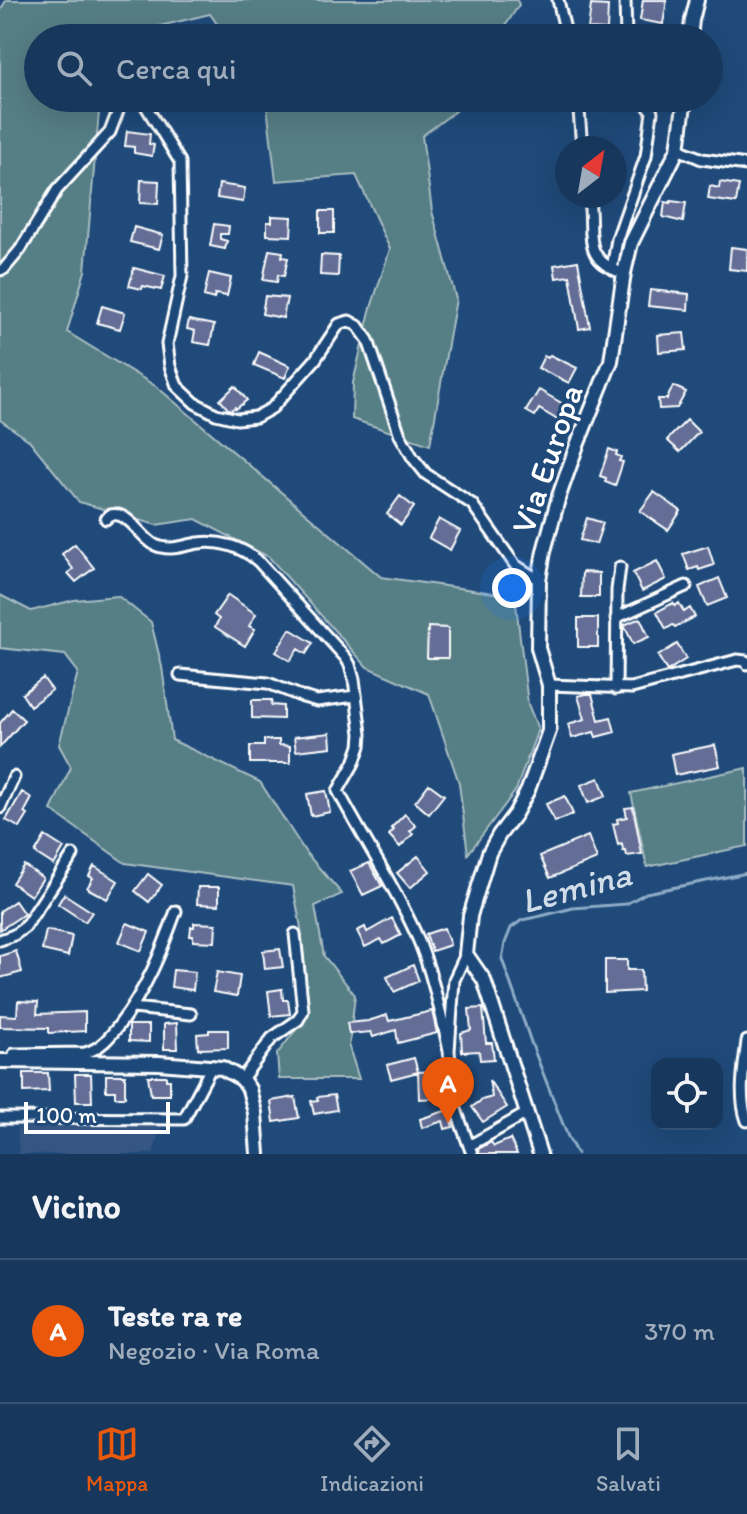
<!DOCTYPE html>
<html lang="it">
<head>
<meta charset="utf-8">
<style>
	:root { --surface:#17385c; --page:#244365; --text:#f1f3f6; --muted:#9eacbb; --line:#365272; --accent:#ea580c }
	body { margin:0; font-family:Itim,sans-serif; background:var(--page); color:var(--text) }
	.controls { position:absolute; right:24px; bottom:24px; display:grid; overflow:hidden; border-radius:16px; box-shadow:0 8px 32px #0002 }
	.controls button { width:72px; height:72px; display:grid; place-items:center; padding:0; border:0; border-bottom:2px solid var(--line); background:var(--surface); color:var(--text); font:40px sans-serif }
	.compass { position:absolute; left:555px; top:136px; width:72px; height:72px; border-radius:50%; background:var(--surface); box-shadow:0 8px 32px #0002; rotate:31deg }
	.scale { position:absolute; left:24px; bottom:20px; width:146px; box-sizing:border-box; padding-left:8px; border:4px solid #fff; border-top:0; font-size:22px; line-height:28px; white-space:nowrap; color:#fff; -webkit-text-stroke:6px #1f4a7a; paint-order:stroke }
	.you { position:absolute; left:512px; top:588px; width:28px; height:28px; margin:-20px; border:6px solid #fff; border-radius:50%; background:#1a73e8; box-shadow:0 0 0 12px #1a73e833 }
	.badge { display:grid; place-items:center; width:52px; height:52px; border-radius:50%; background:var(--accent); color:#fff; font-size:26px; font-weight:700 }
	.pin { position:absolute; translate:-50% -66px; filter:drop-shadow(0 2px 4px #0008) }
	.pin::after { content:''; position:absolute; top:42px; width:28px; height:24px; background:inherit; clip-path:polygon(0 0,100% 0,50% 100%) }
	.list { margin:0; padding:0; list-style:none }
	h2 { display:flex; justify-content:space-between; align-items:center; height:104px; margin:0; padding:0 32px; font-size:34px }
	h2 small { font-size:26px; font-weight:400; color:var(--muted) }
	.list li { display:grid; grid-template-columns:52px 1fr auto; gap:24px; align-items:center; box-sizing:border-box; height:144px; padding:0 32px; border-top:2px solid var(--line) }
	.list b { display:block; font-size:30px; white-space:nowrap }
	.list p { margin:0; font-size:26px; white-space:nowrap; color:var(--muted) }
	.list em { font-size:26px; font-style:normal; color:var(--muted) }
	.icon { flex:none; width:44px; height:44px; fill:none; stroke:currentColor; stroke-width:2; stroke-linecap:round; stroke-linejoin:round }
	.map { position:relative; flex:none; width:747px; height:1154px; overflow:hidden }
	.search { position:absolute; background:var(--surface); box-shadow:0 8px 32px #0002; left:24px; right:24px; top:24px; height:88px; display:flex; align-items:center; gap:20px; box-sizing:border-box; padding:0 28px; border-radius:44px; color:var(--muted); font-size:30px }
	.sheet { height:248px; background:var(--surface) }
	nav { display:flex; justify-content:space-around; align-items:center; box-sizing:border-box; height:112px; border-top:2px solid var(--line); background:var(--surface); font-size:22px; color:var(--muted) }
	nav a { display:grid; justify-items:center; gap:4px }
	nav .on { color:var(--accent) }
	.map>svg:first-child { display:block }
</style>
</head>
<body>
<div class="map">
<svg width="747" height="1154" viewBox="0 0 747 1154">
	<rect width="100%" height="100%" fill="#1f4a7a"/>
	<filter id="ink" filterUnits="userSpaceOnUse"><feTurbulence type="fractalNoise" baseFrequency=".0125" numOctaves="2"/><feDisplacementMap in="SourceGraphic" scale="16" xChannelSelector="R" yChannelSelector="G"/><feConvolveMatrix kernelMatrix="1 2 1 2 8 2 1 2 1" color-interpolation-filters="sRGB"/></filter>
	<g filter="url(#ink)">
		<path fill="#345482" d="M162,1124L153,1154H19L17,1127Z"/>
		<path fill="#547e85" stroke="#aabec2" stroke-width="2" d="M6,0H517L519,5L504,28L507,38H227L210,14L127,34L125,38H38V98H103L99,112L85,271L67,332L157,387L381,577L515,596L528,704L538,729L516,790L468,854L459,783L429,694L367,667L269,557L196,519L156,525L79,502L30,441L0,420V12Z
			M266,98H473L422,136L432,211L456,299L430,445L352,419L353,383L370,311L390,249L356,175L276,181Z
			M0,595L31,611L74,600L118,596L151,622L162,667L172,740L260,782L306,853L342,894L315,906L324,956L355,995L349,1047L359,1079H279L277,1054L309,1013L301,928L293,886L125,863L51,810L71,767L59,745L78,672L65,655L0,648Z
			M747,768V846L647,867L631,793Z"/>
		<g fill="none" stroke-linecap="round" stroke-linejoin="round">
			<path stroke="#8facc7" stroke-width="3" d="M577,1154L568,1137L532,1045L502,959L505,943L511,928L522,920L541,916L573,908L626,904L646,893L747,873"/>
		</g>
		<path fill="#646d95" stroke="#fff" stroke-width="2" d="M643,0H667L663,24L640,20Z
			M591,5L608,6L607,30L588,29Z
			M127,131L150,134L149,144L154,145L152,156L134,153V147L125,146Z
			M141,180L159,181L158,204L140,203Z
			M720,182L739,185L736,203L708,199L710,186L719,188Z
			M219,184L245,188L243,202L217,198Z
			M671,201L686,203L683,222L663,217L665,202L670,203Z
			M320,211H334V233H320Z
			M272,216L292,217L291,236L267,235V222H272Z
			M214,224L229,226L228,234H220V239L227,241L225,249L210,246Z
			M134,227L163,235L159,249L130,242Z
			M731,247L747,249V271L729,269Z
			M269,250L283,252L282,257L288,258L284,276L278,275L277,282L263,280Z
			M321,255L339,256L338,276L320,275Z
			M578,261L590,327L579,329L570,276L556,278L554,265Z
			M134,268L165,276L161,290L143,286L142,289L129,286Z
			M209,273L231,278L227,296L215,294L214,299L204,296Z
			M650,290L689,294L688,310L648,306Z
			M265,296L287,298L283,318L262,314Z
			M102,306L125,313L120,329L97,323Z
			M189,320L214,325L210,345L193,342L195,331L187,329Z
			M684,333L686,350L659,352L658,335Z
			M259,352L290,366L285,378L254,365Z
			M550,355L577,368L569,383L538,368L544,356L548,358Z
			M235,386L247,400L236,409L235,407L231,410L228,409L220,400Z
			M673,386L686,392L677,408L659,409L658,399H667Z
			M539,390L565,405L556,419L539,409L535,416L526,411Z
			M687,420L699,432L680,452L667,440Z
			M609,449L617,452L616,455L621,457L619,461L623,462L615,486L605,482L606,478L600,476Z
			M654,492L681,511L668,530L640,511Z
			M400,496L414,507L401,525L387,514Z
			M587,518L603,523L596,544L580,540Z
			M439,519L460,531L450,550L429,538Z
			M75,544L94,568L76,582L68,573L73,569L62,554Z
			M708,546L714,565L699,570L698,567L689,570L683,554Z
			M657,561L666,579L642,591L633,573Z
			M582,572L599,573V597H581Z
			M719,578L727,598L707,606L699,587Z
			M228,595L256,614L249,626L255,629L245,646L215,627L219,619L214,615Z
			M673,603L675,606L679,603L684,612L690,608L695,617L675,627L673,625L666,629L657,612Z
			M578,618H598V647H578Z
			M640,618L649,637L633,644L624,625Z
			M428,627L448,628V658H427Z
			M290,629L313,643L306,654L298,649L290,661L276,652Z
			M677,644L686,659L667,671L658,656Z
			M43,678L52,690L30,706L22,694Z
			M586,694H592L599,720L611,717L615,732L596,737L594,732L572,738L568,724L585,719L578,696Z
			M252,700H272L271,705L283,706V719L252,718Z
			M12,709L24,720L0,747V723Z
			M330,733L331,747L296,751L294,737Z
			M264,740H279V745L290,746V763H250V746H264Z
			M715,745L720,766L675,775L671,754Z
			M599,778L606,796L588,803L581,785Z
			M429,784L444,795L429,814L415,802Z
			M326,791L330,812L311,816L307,794Z
			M22,792L32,798L24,813L28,815L20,828L6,820Z
			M565,796L573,814L555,822L546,804Z
			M633,807L642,854L627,856L626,851H623L622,844L618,845L613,824L618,823L617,819L627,817L625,808Z
			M405,814L416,826L410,831L413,834L400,847L389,835L394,830L391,828Z
			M45,836L64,848L54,865L35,853Z
			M588,836L597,859L550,878L540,856Z
			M418,856L430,871L410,888L397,873Z
			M369,863L382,886L363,895L350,871Z
			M24,865L43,878L31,896L12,883Z
			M94,866L118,881L107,899L87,888L93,878L89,876Z
			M148,874L162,885L149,902L135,891Z
			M198,887H219V905L197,904Z
			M64,894L92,912L85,922L58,904Z
			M15,901L24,914L0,930V911Z
			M392,918L401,935L384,944L381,939L365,947L357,931L365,927L367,932Z
			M127,923L149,932L141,951L119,942Z
			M194,923L216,924L215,942L193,941V936H190L191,927H194Z
			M444,928L450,945L432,951L426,934Z
			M46,930L72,936L68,956L42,950Z
			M280,949L283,967L265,969L263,951Z
			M16,951L22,972L0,978V956Z
			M605,960H627V970H641L642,991L605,993Z
			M413,965L419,981L394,992L387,977Z
			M173,970L195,972L193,990L171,987Z
			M217,972L240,976L237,996L213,992Z
			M282,989L283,1000H288L290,1014L271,1016L268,991Z
			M18,1001L38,1002L37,1014L85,1012V1031L49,1033V1028L0,1027V1015L17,1016Z
			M483,1008L486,1043H492L494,1059L480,1060L479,1051L462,1052L461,1033L471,1030L469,1009Z
			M432,1011L437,1033L398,1043L396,1030L373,1037L371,1032L349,1034L347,1023L368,1021L387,1015L389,1021Z
			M177,1023L178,1049H164V1024Z
			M129,1025H149V1042L129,1041Z
			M209,1030H228V1048L198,1049L197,1034L209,1033Z
			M414,1058L418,1072L391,1079L387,1065Z
			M436,1071L437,1098L419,1099L418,1072Z
			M24,1073H48L49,1091L24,1092Z
			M75,1074H91L92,1102H76Z
			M106,1075H125V1097H115V1091H106Z
			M148,1076H166V1080H170V1095H151Z
			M489,1080L507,1107L483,1122L472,1107L482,1100L492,1097Z
			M334,1095L337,1110L314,1114L311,1101L318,1100L317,1097Z
			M295,1097L299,1118L274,1122L271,1101Z
			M448,1110L453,1127L445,1129L443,1121L422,1128L420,1119Z
			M510,1139L517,1154H479L478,1149L491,1142L494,1146Z"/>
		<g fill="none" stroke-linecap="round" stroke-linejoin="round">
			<defs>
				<path id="street" d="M558,0L567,38
					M625,0L626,38
					M141,98L180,162L182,276L167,344L170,366L177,386L195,403L216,414L237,419L256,417L272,408L315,360L339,324L349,321L358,326L368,340L400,435L413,458L426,474L472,504L515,565L539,580
					M578,98L582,148
					M678,149L702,159L747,165
					M588,196C596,228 579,255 617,271
					M612,269L617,239L646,156L652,112L643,98
					M0,270L4,269L20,250L57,190L110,132L123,98
					M106,519L110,515C129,511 139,536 155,545C170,552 184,545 199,543C220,540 242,547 258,561L346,658L350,665L354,679L361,734L360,746L354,763L338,791C363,838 393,883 415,932C431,967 441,1014 449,1051
					M616,618L686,586
					M180,675L268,683L303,697L317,701L355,696
					M549,685L632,688L737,660L746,661L747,664
					M616,689L617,590L620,567
					M0,808L14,777
					M0,940L14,935L25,927L73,855
					M466,954L454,980L449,1051L454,1104L472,1154
					M133,1008L191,1014
					M747,1041C744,1067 738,1096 747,1121
					M13,1062L14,1054L85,1053C100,1049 110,1037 119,1025C146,990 161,953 176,911
					M242,1079L272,1038L298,1020L303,1011L295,934
					M0,1118L184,1119L212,1066
					M469,1146L527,1113"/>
				<path id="secondary" d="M690,38L692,20L697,0
					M0,1061L159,1063L222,1068L242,1079L249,1089L255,1113L258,1154
					M540,1154L484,980L466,954L470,916L489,853L499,835L515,814L528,790L549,731V685L538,648L539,580L544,551L559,496L576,448L611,361L624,273L631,243L678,149L685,98"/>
			</defs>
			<use href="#street" stroke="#fff" stroke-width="15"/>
			<use href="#secondary" stroke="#fff" stroke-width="18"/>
			<use href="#street" stroke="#1f4a7a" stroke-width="9"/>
			<use href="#secondary" stroke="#1f4a7a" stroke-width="12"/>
		</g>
	</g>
	<g text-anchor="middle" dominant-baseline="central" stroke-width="6" stroke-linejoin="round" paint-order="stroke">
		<g font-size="34" fill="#fff" stroke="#1f4a7a">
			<text transform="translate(547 459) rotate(-71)">Via Europa</text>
		</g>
		<g font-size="36" font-style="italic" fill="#d0dce8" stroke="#1f4a7a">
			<text transform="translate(576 887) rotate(-15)">Lemina</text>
		</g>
	</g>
</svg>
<div class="controls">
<button><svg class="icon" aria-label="locate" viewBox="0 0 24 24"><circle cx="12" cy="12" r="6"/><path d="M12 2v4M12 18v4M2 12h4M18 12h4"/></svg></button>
</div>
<svg class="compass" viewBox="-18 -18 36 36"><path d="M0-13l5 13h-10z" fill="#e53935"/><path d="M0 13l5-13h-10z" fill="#9eacbb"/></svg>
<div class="scale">100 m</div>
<div class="you"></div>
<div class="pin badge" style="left:448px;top:1123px">A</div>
<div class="search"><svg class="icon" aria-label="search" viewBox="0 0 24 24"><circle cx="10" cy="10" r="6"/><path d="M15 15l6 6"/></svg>Cerca qui</div>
</div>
<section class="sheet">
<h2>Vicino<small></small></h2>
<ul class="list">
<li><span class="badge">A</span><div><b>Teste ra re</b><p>Negozio · Via Roma</p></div><em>370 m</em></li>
</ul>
</section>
<nav>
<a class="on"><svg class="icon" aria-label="map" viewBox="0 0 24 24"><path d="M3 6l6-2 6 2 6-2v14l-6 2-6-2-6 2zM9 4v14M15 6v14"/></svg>Mappa</a>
<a><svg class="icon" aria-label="directions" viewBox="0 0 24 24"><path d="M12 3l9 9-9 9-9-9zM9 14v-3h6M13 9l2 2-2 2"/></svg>Indicazioni</a>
<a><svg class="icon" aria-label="saved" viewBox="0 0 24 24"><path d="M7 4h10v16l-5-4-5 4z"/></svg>Salvati</a>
</nav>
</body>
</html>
